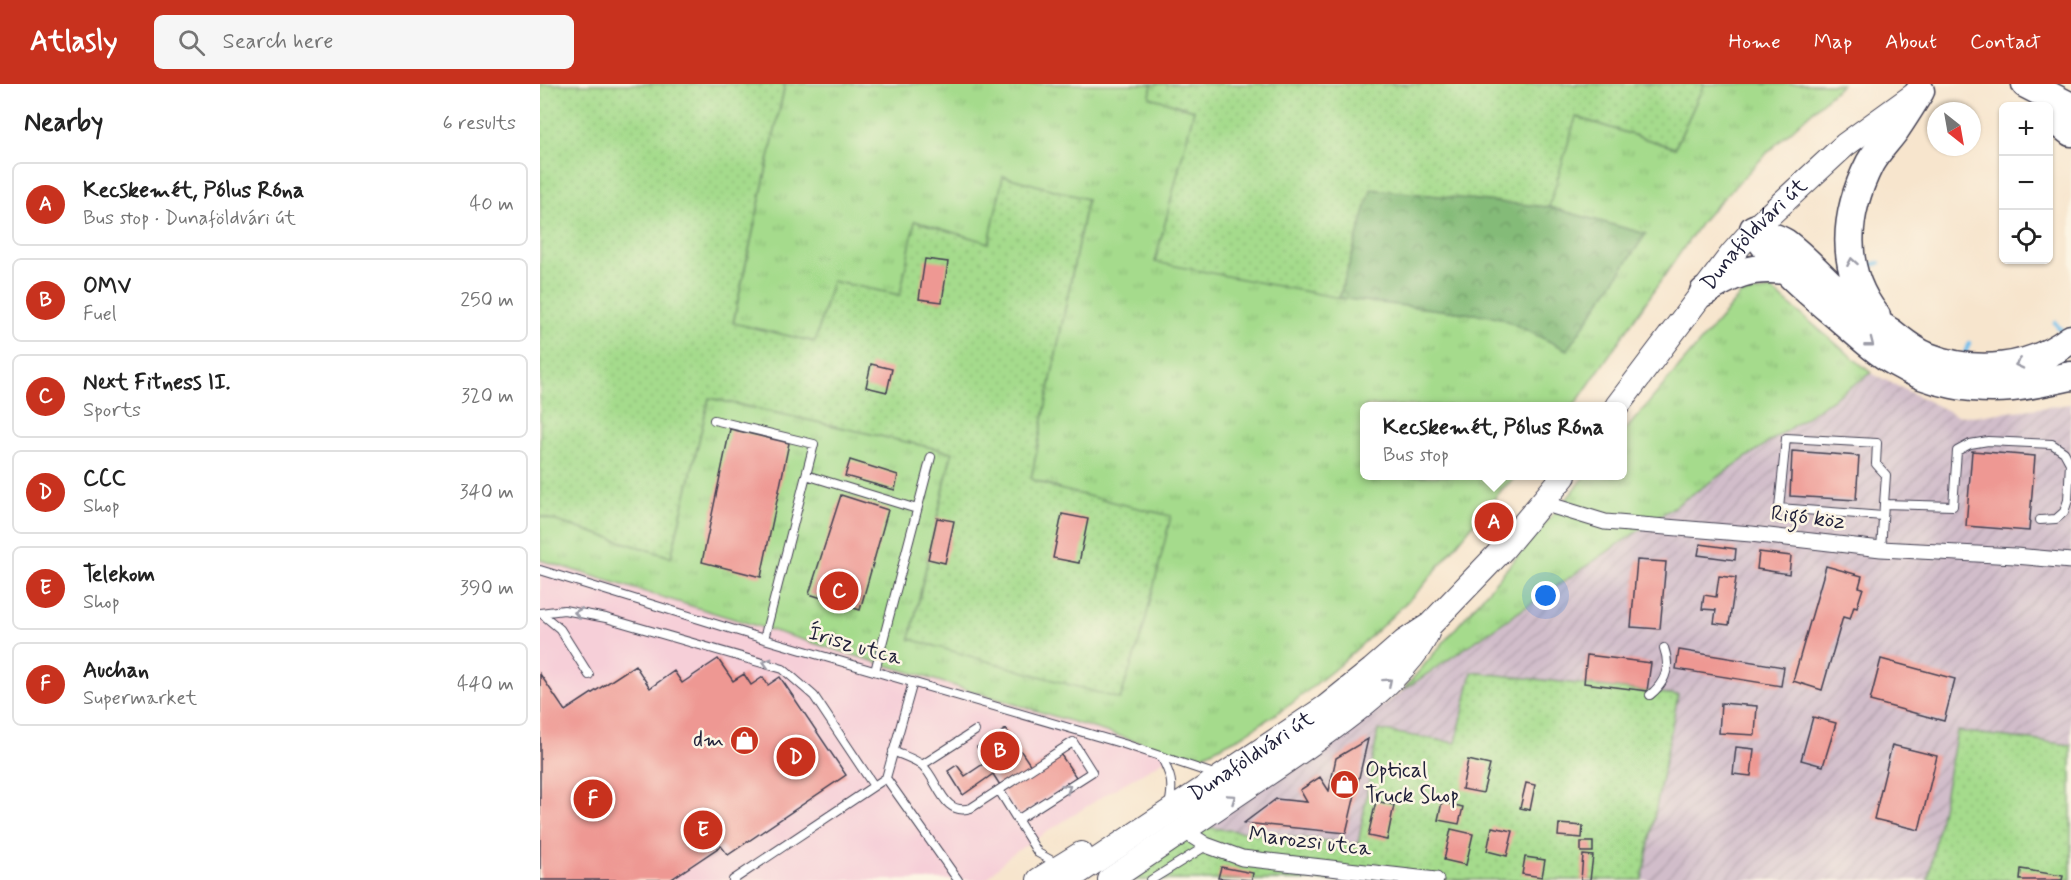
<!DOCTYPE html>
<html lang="en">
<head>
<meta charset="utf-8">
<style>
	:root { --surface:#fff; --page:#f6f6f6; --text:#222; --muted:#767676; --line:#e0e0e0; --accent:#c8321e }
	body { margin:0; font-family:Mynerve,sans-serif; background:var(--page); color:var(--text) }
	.controls { position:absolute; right:18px; top:18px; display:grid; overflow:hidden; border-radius:9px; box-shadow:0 2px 4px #0004 }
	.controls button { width:54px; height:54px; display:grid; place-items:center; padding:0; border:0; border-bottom:2px solid var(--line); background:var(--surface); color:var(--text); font:30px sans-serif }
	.compass { position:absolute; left:1387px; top:18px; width:54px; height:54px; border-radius:50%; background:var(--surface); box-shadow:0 2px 4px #0004; rotate:149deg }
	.you { position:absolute; left:1006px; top:512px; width:21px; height:21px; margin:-15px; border:4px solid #fff; border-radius:50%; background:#1a73e8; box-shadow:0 0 0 9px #1a73e833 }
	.badge { display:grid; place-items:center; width:39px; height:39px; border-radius:50%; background:var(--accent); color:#fff; font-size:20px; font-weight:700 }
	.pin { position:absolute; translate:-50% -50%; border:3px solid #fff; box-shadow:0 2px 6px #0006 }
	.popup { position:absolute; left:820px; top:318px; width:267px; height:78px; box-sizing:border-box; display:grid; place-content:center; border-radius:9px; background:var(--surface); filter:drop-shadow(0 2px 4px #0005); font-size:20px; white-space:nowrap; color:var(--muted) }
	.popup b { font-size:22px; color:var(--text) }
	.popup::after { content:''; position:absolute; left:50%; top:100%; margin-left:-12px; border:12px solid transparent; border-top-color:var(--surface) }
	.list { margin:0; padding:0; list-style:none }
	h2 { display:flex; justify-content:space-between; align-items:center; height:78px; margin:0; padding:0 24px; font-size:26px }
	h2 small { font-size:20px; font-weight:400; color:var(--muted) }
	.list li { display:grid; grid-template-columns:39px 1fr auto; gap:18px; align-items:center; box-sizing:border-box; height:84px; margin:0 12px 12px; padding:0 12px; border:2px solid var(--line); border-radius:9px }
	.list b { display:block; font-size:22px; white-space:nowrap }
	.list p { margin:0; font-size:20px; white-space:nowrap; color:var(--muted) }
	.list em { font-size:20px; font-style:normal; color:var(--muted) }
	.icon { flex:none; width:33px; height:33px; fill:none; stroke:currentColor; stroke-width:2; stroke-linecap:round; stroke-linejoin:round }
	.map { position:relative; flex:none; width:1531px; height:796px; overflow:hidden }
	header { display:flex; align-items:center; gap:36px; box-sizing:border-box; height:84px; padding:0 30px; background:var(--accent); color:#fff }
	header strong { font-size:28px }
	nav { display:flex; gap:33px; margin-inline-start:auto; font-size:21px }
	.search { width:420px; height:54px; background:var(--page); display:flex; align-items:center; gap:15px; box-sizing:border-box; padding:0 21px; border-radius:9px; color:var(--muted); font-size:22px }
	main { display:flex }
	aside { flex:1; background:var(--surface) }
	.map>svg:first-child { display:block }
</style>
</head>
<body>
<header>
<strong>Atlasly</strong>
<div class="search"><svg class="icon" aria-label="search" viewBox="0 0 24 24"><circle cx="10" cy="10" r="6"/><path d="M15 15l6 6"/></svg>Search here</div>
<nav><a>Home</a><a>Map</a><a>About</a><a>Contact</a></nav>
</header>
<main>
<aside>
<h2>Nearby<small>6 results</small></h2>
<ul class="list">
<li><span class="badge">A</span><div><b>Kecskemét, Pólus Róna</b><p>Bus stop · Dunaföldvári út</p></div><em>40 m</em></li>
<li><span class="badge">B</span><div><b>OMV</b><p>Fuel</p></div><em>250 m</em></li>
<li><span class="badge">C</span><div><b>Next Fitness II.</b><p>Sports</p></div><em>320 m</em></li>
<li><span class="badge">D</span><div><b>CCC</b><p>Shop</p></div><em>340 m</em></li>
<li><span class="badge">E</span><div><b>Telekom</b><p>Shop</p></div><em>390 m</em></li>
<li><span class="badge">F</span><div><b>Auchan</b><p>Supermarket</p></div><em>440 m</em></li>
</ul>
</aside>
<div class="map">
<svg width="1531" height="796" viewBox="0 0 1531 796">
	<defs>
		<pattern id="industrial-furrows" width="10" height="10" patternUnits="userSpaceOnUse" patternTransform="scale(1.5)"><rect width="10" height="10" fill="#d1bdca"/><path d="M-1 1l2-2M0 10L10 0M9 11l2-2" fill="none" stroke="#b3a2ae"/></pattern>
		<pattern id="grass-tufts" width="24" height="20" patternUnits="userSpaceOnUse" patternTransform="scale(1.5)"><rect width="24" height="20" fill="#a5db8c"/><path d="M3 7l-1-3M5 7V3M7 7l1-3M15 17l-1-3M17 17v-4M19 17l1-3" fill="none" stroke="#8ebc7a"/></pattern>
		<pattern id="forest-crowns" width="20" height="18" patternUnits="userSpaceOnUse" patternTransform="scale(1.5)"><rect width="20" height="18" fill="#84bb78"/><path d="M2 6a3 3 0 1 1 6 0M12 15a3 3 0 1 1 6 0" fill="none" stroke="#6c9864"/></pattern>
		<pattern id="garden-dots" width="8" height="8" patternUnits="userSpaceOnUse" patternTransform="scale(1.5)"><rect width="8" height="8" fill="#a5db8c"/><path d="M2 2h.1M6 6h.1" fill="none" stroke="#8ebc7a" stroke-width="1.8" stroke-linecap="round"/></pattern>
	</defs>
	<rect width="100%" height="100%" fill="#fcf5e5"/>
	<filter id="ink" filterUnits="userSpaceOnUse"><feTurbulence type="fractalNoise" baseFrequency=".0167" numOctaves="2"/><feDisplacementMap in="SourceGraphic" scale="12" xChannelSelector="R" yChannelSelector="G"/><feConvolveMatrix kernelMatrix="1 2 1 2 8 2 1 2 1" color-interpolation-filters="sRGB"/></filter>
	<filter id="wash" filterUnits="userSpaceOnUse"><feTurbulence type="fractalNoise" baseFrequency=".008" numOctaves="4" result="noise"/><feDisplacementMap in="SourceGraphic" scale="24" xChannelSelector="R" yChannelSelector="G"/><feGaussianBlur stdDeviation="1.35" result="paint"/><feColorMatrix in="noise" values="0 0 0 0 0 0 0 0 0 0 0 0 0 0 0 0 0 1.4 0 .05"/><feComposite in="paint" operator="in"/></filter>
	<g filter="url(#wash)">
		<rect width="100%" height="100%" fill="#f7e5cd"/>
		<path fill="#f6cfd8" d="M0,476L635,670L571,707L469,772L446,796H0Z"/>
		<path fill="url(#industrial-furrows)" d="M1331,289L1416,331L1436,332L1531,320V661L1417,647L1388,796H1102L1137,611L932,588L916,659L838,646L818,761L663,743Z"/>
		<path fill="url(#grass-tufts)" stroke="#647e64" stroke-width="1.5" d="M245,0H612L610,13L654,26L1036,33L1135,64L1164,0H1302L1229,67L1165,133L1034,322H825V392H977L962,405L882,503L843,541L797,583L751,620L702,652L655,675L0,476V432L131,473L169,314L412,368L370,555L519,404L491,395L547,115L449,159L360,212L275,258L193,240Z
			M1232,206L1331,289L862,607L1046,392H1083V349L1201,210Z"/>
		<path fill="url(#forest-crowns)" stroke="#536e5a" stroke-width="1.5" d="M831,105L1009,123L1106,150L1027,266L959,233L799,214Z"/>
		<path fill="url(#garden-dots)" stroke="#647e64" stroke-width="1.5" d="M0,0H245L193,239L275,258L292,197L360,211L375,137L449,159L463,92L547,115L491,395L519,405L631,432L603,546L580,615L370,555L412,368L169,314L131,473L0,432Z
			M612,0H1164L1135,64L1036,33L1009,123L831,105L799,214L615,178L654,26L610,13Z
			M932,588L1138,611L1102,796H584L663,743L818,761L838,646L916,659Z
			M1417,647L1531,661V796H1388Z"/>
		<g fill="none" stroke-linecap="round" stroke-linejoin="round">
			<path stroke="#71beeb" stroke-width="4.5" d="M1323,183L1339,179
				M1515,239L1523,248
				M1423,274L1429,259"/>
		</g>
		<g id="blocks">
			<path fill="#ee9893" d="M385,175L408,178L402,218L379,215Z
				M331,280L352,285L347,308L326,303Z
				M190,345L249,359L221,493L162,478Z
				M1252,367L1319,372L1316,416L1250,412Z
				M1432,367L1495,372L1489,447L1426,442Z
				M310,376L358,391L355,406L305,392Z
				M301,411L348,426L320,526L269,510Z
				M522,430L548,435L539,479L513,474Z
				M397,434L414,437L405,479L388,475Z
				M1160,460L1196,465L1195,476L1158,471Z
				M1219,468L1251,472L1249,490L1217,485Z
				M1097,476L1126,478L1120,545L1091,543Z
				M1286,482L1322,492L1319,503L1323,504L1317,523L1314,522L1310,535L1303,533L1282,606L1253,597Z
				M1179,492L1196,494L1189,541L1174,539L1176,526L1162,525L1164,511L1176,513Z
				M1139,566L1244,583L1241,602L1136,585Z
				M1047,571L1111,579L1107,607L1044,599Z
				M178,575L193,597L204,590L211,601L223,593L228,601L240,593L306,691L188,771L181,762L130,796H0V590L25,627L95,581L110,604L134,587L142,599Z
				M1341,575L1415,595L1404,637L1330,617Z
				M1181,619L1217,622L1215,651L1179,649Z
				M1273,633L1296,639L1283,682L1261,676Z
				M466,645L493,685L519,668L536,693L479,731L453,690L423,711L408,687L417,681L425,692L446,678L437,663Z
				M828,655L806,749L704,739L736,715L767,718L760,706L780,693L789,707L796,674Z
				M1352,661L1397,672L1379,746L1334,735Z
				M1196,663L1214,665L1211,692L1193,690Z
				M928,676L950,681L943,709L922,705Z
				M986,699L995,701L990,726L980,724Z
				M836,717L854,721L847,756L828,752Z
				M902,718L923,723L919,740L898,736Z
				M1019,740L1043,742L1042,754L1018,752Z
				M952,743L973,747L967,772L947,767Z
				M911,745L933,750L926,781L904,776Z
				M1041,758H1053V768H1041Z
				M1043,771L1053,772L1050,796H1041Z
				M985,773L1005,776L1002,793L982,790Z
				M681,783L713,789L712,796L678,794Z
				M1481,785L1523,792L1522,796H1480Z"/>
		</g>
	</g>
	<g filter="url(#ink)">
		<use href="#blocks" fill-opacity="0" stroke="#423f51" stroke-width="1.5"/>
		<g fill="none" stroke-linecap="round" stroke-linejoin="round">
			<defs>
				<path id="service" d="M174,336L274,360L224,555
					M266,391L377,425
					M1343,432L1239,424L1246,354L1337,359L1336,380L1346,391L1344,420
					M1341,465L1344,420L1413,422L1417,367L1430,360L1448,357L1512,360L1524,368L1530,379L1528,416L1524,428L1516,435L1500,436
					M0,486L224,555L584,660L677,691
					M0,529L24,526L66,534L243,585L274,612L334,702
					M2,530L20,545L49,591
					M335,587L391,373
					M1110,611C1126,598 1131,583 1124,564
					M353,667C361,671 375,675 382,681C399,696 402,733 431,724L533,658L552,688L477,736
					M621,672C631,692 634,699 629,722
					M382,681L435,647
					M346,694L418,796
					M459,706L498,769L516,779
					M193,796L346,694L373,598
					M611,796L666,762"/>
				<path id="minor" d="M1003,419L1065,438L1211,450L1341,465L1475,472L1531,477
					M643,746L666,761L702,774L896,796"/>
				<g id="primary">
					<path id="s1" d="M1077,322L1192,170L1214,145L1305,61L1377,9"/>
					<path d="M499,796L541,770"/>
					<path id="s2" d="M527,796L786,623L832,586L864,558L890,541L963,465L1024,392"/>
					<path d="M570,796C615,766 659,736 703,706C753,672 864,603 887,549"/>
				</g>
				<path id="motorway" d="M1486,0L1531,23
					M1508,30L1531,48
					M1214,145C1234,179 1259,199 1289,225C1311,243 1332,265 1357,279C1390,299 1434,307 1472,303C1492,301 1512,296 1531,292
					M1224,150C1231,153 1239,155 1245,159C1273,180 1295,209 1323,230C1331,237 1341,242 1350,248C1362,257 1373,267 1388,273C1436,292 1490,286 1531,255
					M1164,208C1192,190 1210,182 1244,186
					M1336,232C1299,185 1304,130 1330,79C1337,67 1347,57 1355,46C1364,33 1372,20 1380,7"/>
			</defs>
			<use href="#service" stroke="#423f51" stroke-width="10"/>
			<use href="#minor" stroke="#423f51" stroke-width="17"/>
			<use href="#primary" stroke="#423f51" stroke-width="26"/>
			<use href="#motorway" stroke="#423f51" stroke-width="31"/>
			<use href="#service" stroke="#fff" stroke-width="8"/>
			<use href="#minor" stroke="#fff" stroke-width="15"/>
			<use href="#primary" stroke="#fff" stroke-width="24"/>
			<use href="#motorway" stroke="#fff" stroke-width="28"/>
		</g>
		<defs><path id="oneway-chevron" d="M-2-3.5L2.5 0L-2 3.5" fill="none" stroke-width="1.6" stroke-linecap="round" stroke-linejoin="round" transform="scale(1.5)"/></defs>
		<g stroke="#9c9ca7">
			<use href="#oneway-chevron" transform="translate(1312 178) rotate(-100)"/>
			<use href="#oneway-chevron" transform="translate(1330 259) rotate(38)"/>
			<use href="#oneway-chevron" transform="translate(1479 280) rotate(167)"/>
			<use href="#oneway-chevron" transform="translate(38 529) rotate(-170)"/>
			<use href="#oneway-chevron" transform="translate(227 579) rotate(-164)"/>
			<use href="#oneway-chevron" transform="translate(848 598) rotate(-42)"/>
			<use href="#oneway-chevron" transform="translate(527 704) rotate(-33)"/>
			<use href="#oneway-chevron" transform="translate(692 714) rotate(-34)"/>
		</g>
	</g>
	<defs>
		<symbol id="shop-disc" viewBox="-11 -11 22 22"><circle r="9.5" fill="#c8321e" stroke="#fcf5e5"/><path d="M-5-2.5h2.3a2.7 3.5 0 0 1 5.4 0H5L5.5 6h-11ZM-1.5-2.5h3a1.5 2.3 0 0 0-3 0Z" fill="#fff"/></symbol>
	</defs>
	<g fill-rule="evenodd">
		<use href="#shop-disc" x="188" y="640" width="33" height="33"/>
		<use href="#shop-disc" x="788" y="684" width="33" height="33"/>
	</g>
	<g text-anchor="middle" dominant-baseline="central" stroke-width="5" stroke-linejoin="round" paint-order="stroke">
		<g font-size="22" fill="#22223b" stroke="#fcf5e5">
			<text stroke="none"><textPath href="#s1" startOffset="220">Dunaföldvári út</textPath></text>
			<text transform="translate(1268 434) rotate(7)">Rigó köz</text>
			<text transform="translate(315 562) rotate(16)">Írisz utca</text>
			<text stroke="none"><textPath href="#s2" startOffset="222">Dunaföldvári út</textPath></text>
			<text transform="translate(770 758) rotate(7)">Marozsi utca</text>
		</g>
		<g font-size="22" fill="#22223b" stroke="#fcf5e5" text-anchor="end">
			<text x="184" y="656">dm</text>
			<text x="825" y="687" text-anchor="start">Optical<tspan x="825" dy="25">Truck Shop</tspan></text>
		</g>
	</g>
</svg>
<div class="controls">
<button>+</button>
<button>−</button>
<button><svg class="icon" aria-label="locate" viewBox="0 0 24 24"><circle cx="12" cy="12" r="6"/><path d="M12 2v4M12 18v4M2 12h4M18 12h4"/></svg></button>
</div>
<svg class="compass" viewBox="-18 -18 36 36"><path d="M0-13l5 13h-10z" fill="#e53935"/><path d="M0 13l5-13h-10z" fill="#767676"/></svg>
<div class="you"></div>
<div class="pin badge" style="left:954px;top:438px">A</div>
<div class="popup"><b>Kecskemét, Pólus Róna</b>Bus stop</div>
<div class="pin badge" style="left:460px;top:667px">B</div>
<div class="pin badge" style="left:299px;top:507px">C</div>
<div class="pin badge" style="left:256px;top:673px">D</div>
<div class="pin badge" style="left:163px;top:746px">E</div>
<div class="pin badge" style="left:53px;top:715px">F</div>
</div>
</main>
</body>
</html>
